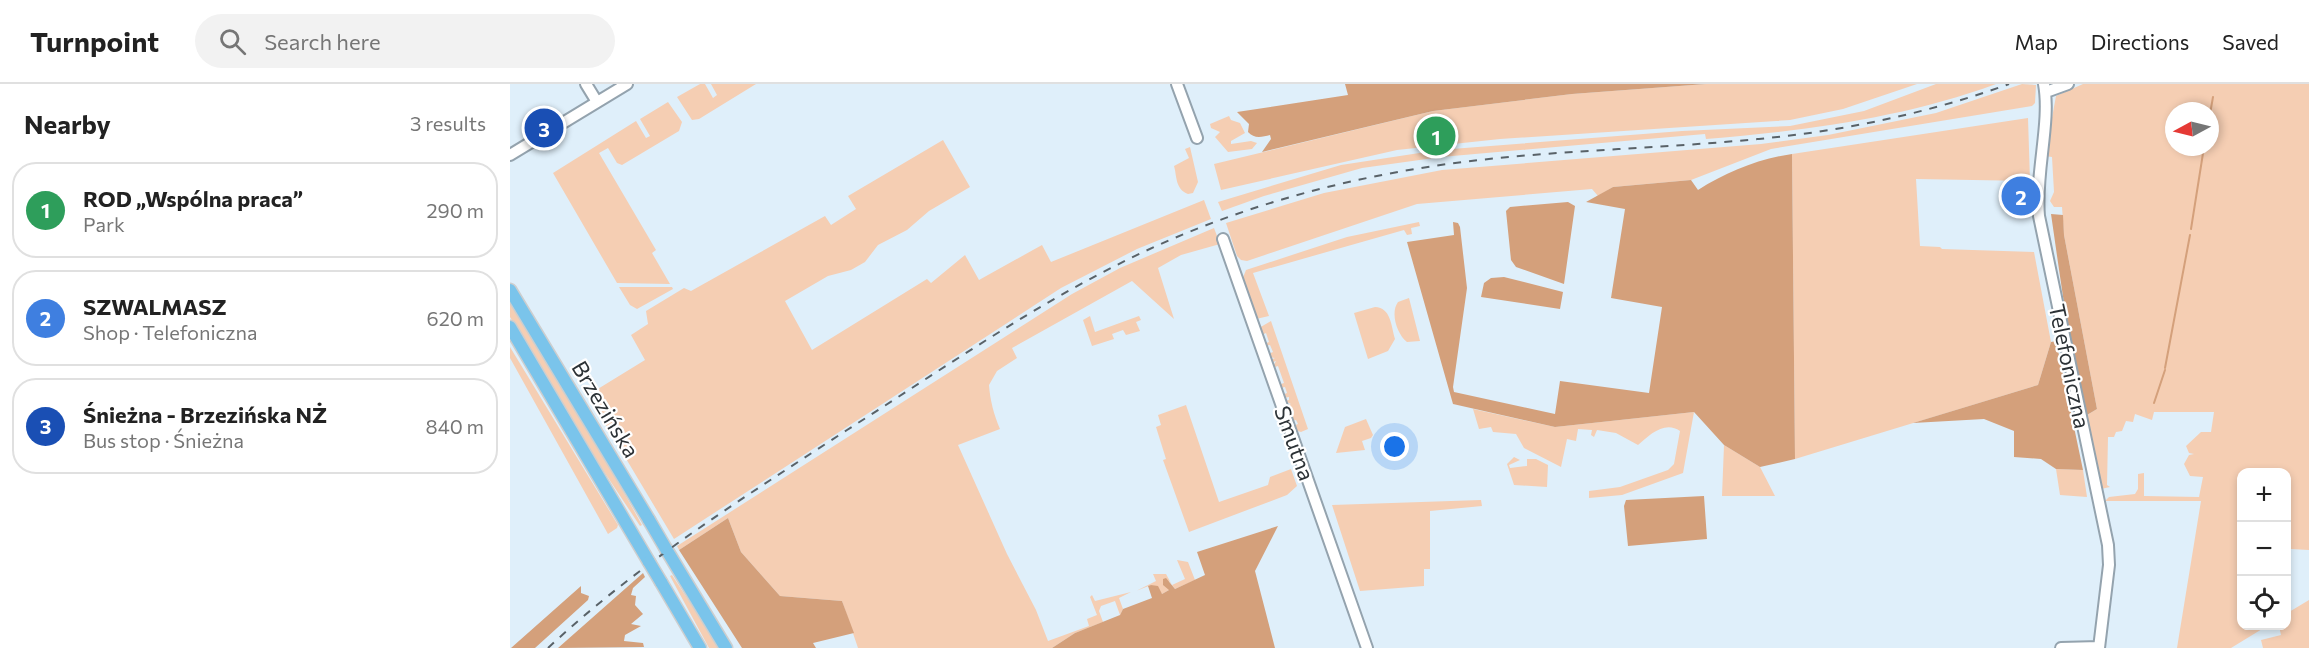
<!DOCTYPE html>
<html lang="en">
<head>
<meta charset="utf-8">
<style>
	:root { --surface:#fff; --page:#f2f2f2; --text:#222; --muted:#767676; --line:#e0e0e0; --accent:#b45309 }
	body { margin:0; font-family:Commissioner,sans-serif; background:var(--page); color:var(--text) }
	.controls { position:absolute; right:18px; bottom:18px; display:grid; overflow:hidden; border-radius:12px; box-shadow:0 3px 9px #0003 }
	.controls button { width:54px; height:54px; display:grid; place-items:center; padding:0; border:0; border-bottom:2px solid var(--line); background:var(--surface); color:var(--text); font:30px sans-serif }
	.compass { position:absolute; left:1655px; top:18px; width:54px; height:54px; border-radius:50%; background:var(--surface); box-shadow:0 3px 9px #0003; rotate:263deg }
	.you { position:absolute; left:885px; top:363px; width:21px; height:21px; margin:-15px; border:4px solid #fff; border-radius:50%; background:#1a73e8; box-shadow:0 0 0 9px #1a73e833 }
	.badge { display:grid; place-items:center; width:39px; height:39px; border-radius:50%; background:var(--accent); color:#fff; font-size:20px; font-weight:700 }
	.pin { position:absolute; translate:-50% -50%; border:3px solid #fff; box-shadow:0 2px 6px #0006 }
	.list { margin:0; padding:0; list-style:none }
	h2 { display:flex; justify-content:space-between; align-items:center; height:78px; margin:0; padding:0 24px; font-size:26px }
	h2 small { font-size:20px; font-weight:400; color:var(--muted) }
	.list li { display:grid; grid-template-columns:39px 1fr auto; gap:18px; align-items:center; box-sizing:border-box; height:96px; margin:0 12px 12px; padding:0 12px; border:2px solid var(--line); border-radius:24px }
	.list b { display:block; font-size:22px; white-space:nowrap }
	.list p { margin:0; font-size:20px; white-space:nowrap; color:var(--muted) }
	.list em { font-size:20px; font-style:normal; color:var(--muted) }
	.icon { flex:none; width:33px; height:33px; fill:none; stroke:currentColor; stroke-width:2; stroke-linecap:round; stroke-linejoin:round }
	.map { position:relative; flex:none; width:1799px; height:564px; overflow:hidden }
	header { display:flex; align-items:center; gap:36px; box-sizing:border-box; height:84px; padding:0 30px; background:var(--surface); border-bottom:2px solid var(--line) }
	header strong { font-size:28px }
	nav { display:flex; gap:33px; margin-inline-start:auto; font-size:21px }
	.search { width:420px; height:54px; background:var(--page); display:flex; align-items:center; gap:15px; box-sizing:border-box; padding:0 21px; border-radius:33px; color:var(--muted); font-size:22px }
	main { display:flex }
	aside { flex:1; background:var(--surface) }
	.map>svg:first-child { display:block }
</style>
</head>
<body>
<header>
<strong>Turnpoint</strong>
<div class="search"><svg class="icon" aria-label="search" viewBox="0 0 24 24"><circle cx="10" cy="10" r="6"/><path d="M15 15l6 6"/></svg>Search here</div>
<nav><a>Map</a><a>Directions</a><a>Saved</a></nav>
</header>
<main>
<aside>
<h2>Nearby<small>3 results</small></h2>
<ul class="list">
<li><span class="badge" style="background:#2e9e5b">1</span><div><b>ROD „Wspólna praca”</b><p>Park</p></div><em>290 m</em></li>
<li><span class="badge" style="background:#3f7fe0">2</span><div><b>SZWALMASZ</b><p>Shop · Telefoniczna</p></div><em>620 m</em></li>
<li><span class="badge" style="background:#1a4fb4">3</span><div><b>Śnieżna - Brzezińska NŻ</b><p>Bus stop · Śnieżna</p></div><em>840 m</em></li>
</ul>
</aside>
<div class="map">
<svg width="1799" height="564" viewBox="0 0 1799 564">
	<rect width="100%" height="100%" fill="#dfeffa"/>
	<path fill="#f5ceb3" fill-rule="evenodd" d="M190,0H195L203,14L207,11L201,0H246L189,35L182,36L167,13Z
		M1196,0H1407L1333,25L1280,36L990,55L887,66L711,106L704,80L923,27L1062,10Z
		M1426,0H1486C1394,34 1293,47 1196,55L1195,50L931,73L852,84L754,112L712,127L708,118L831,81L929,66L1172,47L1280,42L1354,27Z
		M1512,0L1526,1L1525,19L1522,22L1261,65L1181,96L1103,103L1088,112L1082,105L907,120L737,177L731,176L727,172L716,139L814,109L932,86L1251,60L1318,51L1426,29Z
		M1573,0H1799V466L1781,465L1777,479L1776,388H1732V542H1757L1721,564H1667L1691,417H1595L1599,413L1625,410L1628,405V390L1634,389V412L1689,413L1693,393L1680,392L1674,380L1679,371L1684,370L1679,369L1676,362L1691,348H1701L1704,328H1644L1642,336L1625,330L1623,338L1616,337L1612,347L1606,348L1604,353H1598L1597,401L1600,403L1591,405L1574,333L1587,325L1554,151L1552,123H1544L1540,117L1544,108L1542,73L1535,72L1546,12ZM1664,27H1700V63H1664Z
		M158,18L172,38L169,47L112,81L107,79L98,64L89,69L146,166L142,169L160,200L107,199L43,89L126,37L136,54L140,52L130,35Z
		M719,32L721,36L730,39L735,49L721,57V60L741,57L747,59L742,65L718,68L705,53L710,48L701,44L700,40Z
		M1518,34L1520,97L1406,95L1410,162L1430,163L1432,165L1524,168L1541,258L1528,301L1285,375L1282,70Z
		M433,56L460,103L419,127L397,146L368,161L355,178L341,186L318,192L275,217L302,266L417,195L421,199L455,171L469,196L532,161L541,178L694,116L701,135L627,165L551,204L164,455L78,311L135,276L121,251L138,240L136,227L174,204L181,207L315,132L321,141L346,125L338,112Z
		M680,63L688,98L683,109L678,110C665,105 667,92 664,82L679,74L675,65Z
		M909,138L910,142L901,144L902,150L897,151L894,146L743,189L759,232L746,235L732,196L736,186L837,153Z
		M704,144L710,160L671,171L648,184L664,235L622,197L502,264L507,274L487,287L479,301C480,316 484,331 490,345L448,361L497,470L526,526L538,557L579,542L577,535L587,531L580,513L582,511L585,517L621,508L609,514L613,525L610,531L605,517L591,522L589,527L593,538L565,549L542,564H348L332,517L270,512L231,468L218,434L169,466L167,462L562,210L610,184Z
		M109,203H162L163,205L127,225L120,221Z
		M899,214L910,257L897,258C887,250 880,229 888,218Z
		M0,215L88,362L132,441L130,442L77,362L0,233Z
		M865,223C881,224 881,241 885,255L878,267L858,275L844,229Z
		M580,232L585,248L629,232L631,236L626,238L630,247L616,251L613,246L602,250L604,255L582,262L573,236Z
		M761,237L798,345L791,348L784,346L783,342L788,340L786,336L781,337L779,332L784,329L782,323L777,324L776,322L781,320L774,317L779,316V313L773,314L772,311L777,309L775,303L770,304L768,301L774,299L768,282L762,284L766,277L761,279L760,276L765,274L759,273L758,270L763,268L760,261L755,262L754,260L759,258L756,249L752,251L749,244Z
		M0,263L108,441L107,444L98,450L0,274Z
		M676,321L709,418L758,401L760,393L781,385L787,402L777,411L679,448L653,376L656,375L646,343L651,341L648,331Z
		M963,325L1045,343L1184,328L1173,389L1112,411L1079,414V407L1110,403L1158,386L1164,380L1170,347C1155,336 1139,351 1128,361L1106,349L1087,346L1084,353L1081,351L1082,346L1068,345L1066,357L1057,355L1051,383L1014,364L1006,350L983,348L981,343L969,345Z
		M856,335L863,351L861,354L852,357L855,366L826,369L835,343Z
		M1214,361L1250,383L1265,412H1212Z
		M1004,373L1010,376L999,381L1000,384L1017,382V375H1026L1038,381L1037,403L1004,401L997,380Z
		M1546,385L1573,386L1577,413L1550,411Z
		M971,416L972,422L920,427V485H914V502L850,507L822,421Z
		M667,476L678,478L685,496L665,505L659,497V506L652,510L641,501L626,507L646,497L643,490H656L662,501L675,495Z
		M162,491L210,564H199L160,492Z
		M1777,503L1779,528L1799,516V564H1753L1751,556L1771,551L1769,542H1776Z"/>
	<path fill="#d4a07b" d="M835,0H1196L1062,10L923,27L752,68L761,55L760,51C752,53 744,55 738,48L739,40L727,28L838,11Z
		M1282,70L1285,375L1250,383L1214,361L1184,328L1045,343L943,320L897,158L944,151L943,138L948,139L950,143L957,204L943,303L944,308L1045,330L1050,297L1139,309L1152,223L1101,214L1115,125L1076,118L1103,103L1181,96L1188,106C1217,88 1248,75 1282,70Z
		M1058,118L1065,122L1054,200L1006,183L1001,176L996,127L1000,123Z
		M1541,130L1553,131L1554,151L1587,325L1577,331C1559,265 1551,198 1541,130Z
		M994,193L1053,208L1050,225L971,213L974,199L981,194Z
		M1546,257L1573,386L1546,385L1531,375L1504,373V347L1474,335L1403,339L1528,301L1541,258Z
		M1194,412L1197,455L1118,462L1114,422L1116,416Z
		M218,434L231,468L270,512L332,517L344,549L303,559L306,564H232L169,466Z
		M768,442L745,487L765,564H542L565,549L610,531L613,525L642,514L638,502L641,501L648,502L652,510L659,506L653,501V495L656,494L665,505L695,491L687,468Z
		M133,489L135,493L123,504L121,511L126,512L125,521L133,530L121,540L131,542L115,551L114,557L133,559L134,563L48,564Z
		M71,502V509L79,512L78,516L25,564H1Z"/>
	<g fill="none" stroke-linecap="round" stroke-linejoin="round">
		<path stroke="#d4a07b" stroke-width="2" d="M1700,30L1703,13
			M1681,145L1694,63
			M1655,284L1680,151
			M1644,319L1655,286"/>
		<defs>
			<path id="minor" d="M76,0L87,18
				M667,0L687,54
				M1534,0C1541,38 1525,89 1529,132L1598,461L1599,481L1589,564
				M1536,8L1558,0
				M0,71L117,0
				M713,155L857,564
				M1551,564L1589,563"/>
			<path id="major" d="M0,206L139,436
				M0,243L139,478
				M156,465L216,564
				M151,498L190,564"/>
		</defs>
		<use href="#minor" stroke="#94a3ae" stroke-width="14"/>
		<use href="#major" stroke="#cccecf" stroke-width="15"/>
		<use href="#minor" stroke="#fff" stroke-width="10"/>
		<use href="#major" stroke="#7ac4eb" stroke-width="12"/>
		<path stroke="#596268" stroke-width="2" stroke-dasharray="8 8" stroke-linecap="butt" d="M38,564C129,479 233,414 337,346C425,290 512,229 605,182C700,133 805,101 911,84C1022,66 1136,66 1248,55C1334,47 1419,29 1499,0"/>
		<defs>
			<path id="major-bridge" d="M139,436L156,465
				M139,478L151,498"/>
		</defs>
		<use href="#major-bridge" stroke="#cccecf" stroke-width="15" stroke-linecap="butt"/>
		<use href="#major-bridge" stroke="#7ac4eb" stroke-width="12"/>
	</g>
	<g text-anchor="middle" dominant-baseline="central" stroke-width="4.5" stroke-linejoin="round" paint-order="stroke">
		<g font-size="22" fill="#2c3236" stroke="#fff">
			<text transform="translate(1560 282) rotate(78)">Telefoniczna</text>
			<text transform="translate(96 325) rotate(59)">Brzezińska</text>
			<text transform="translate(785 359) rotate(70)">Smutna</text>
		</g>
	</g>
</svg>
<div class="controls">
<button>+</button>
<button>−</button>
<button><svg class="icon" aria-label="locate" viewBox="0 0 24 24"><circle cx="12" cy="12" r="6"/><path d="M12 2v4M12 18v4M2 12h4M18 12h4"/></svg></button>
</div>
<svg class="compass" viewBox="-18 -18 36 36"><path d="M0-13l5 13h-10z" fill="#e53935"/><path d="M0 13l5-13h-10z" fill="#767676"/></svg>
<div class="you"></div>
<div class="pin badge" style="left:926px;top:52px;background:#2e9e5b">1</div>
<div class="pin badge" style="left:1511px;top:112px;background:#3f7fe0">2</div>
<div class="pin badge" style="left:34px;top:44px;background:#1a4fb4">3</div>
</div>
</main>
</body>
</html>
